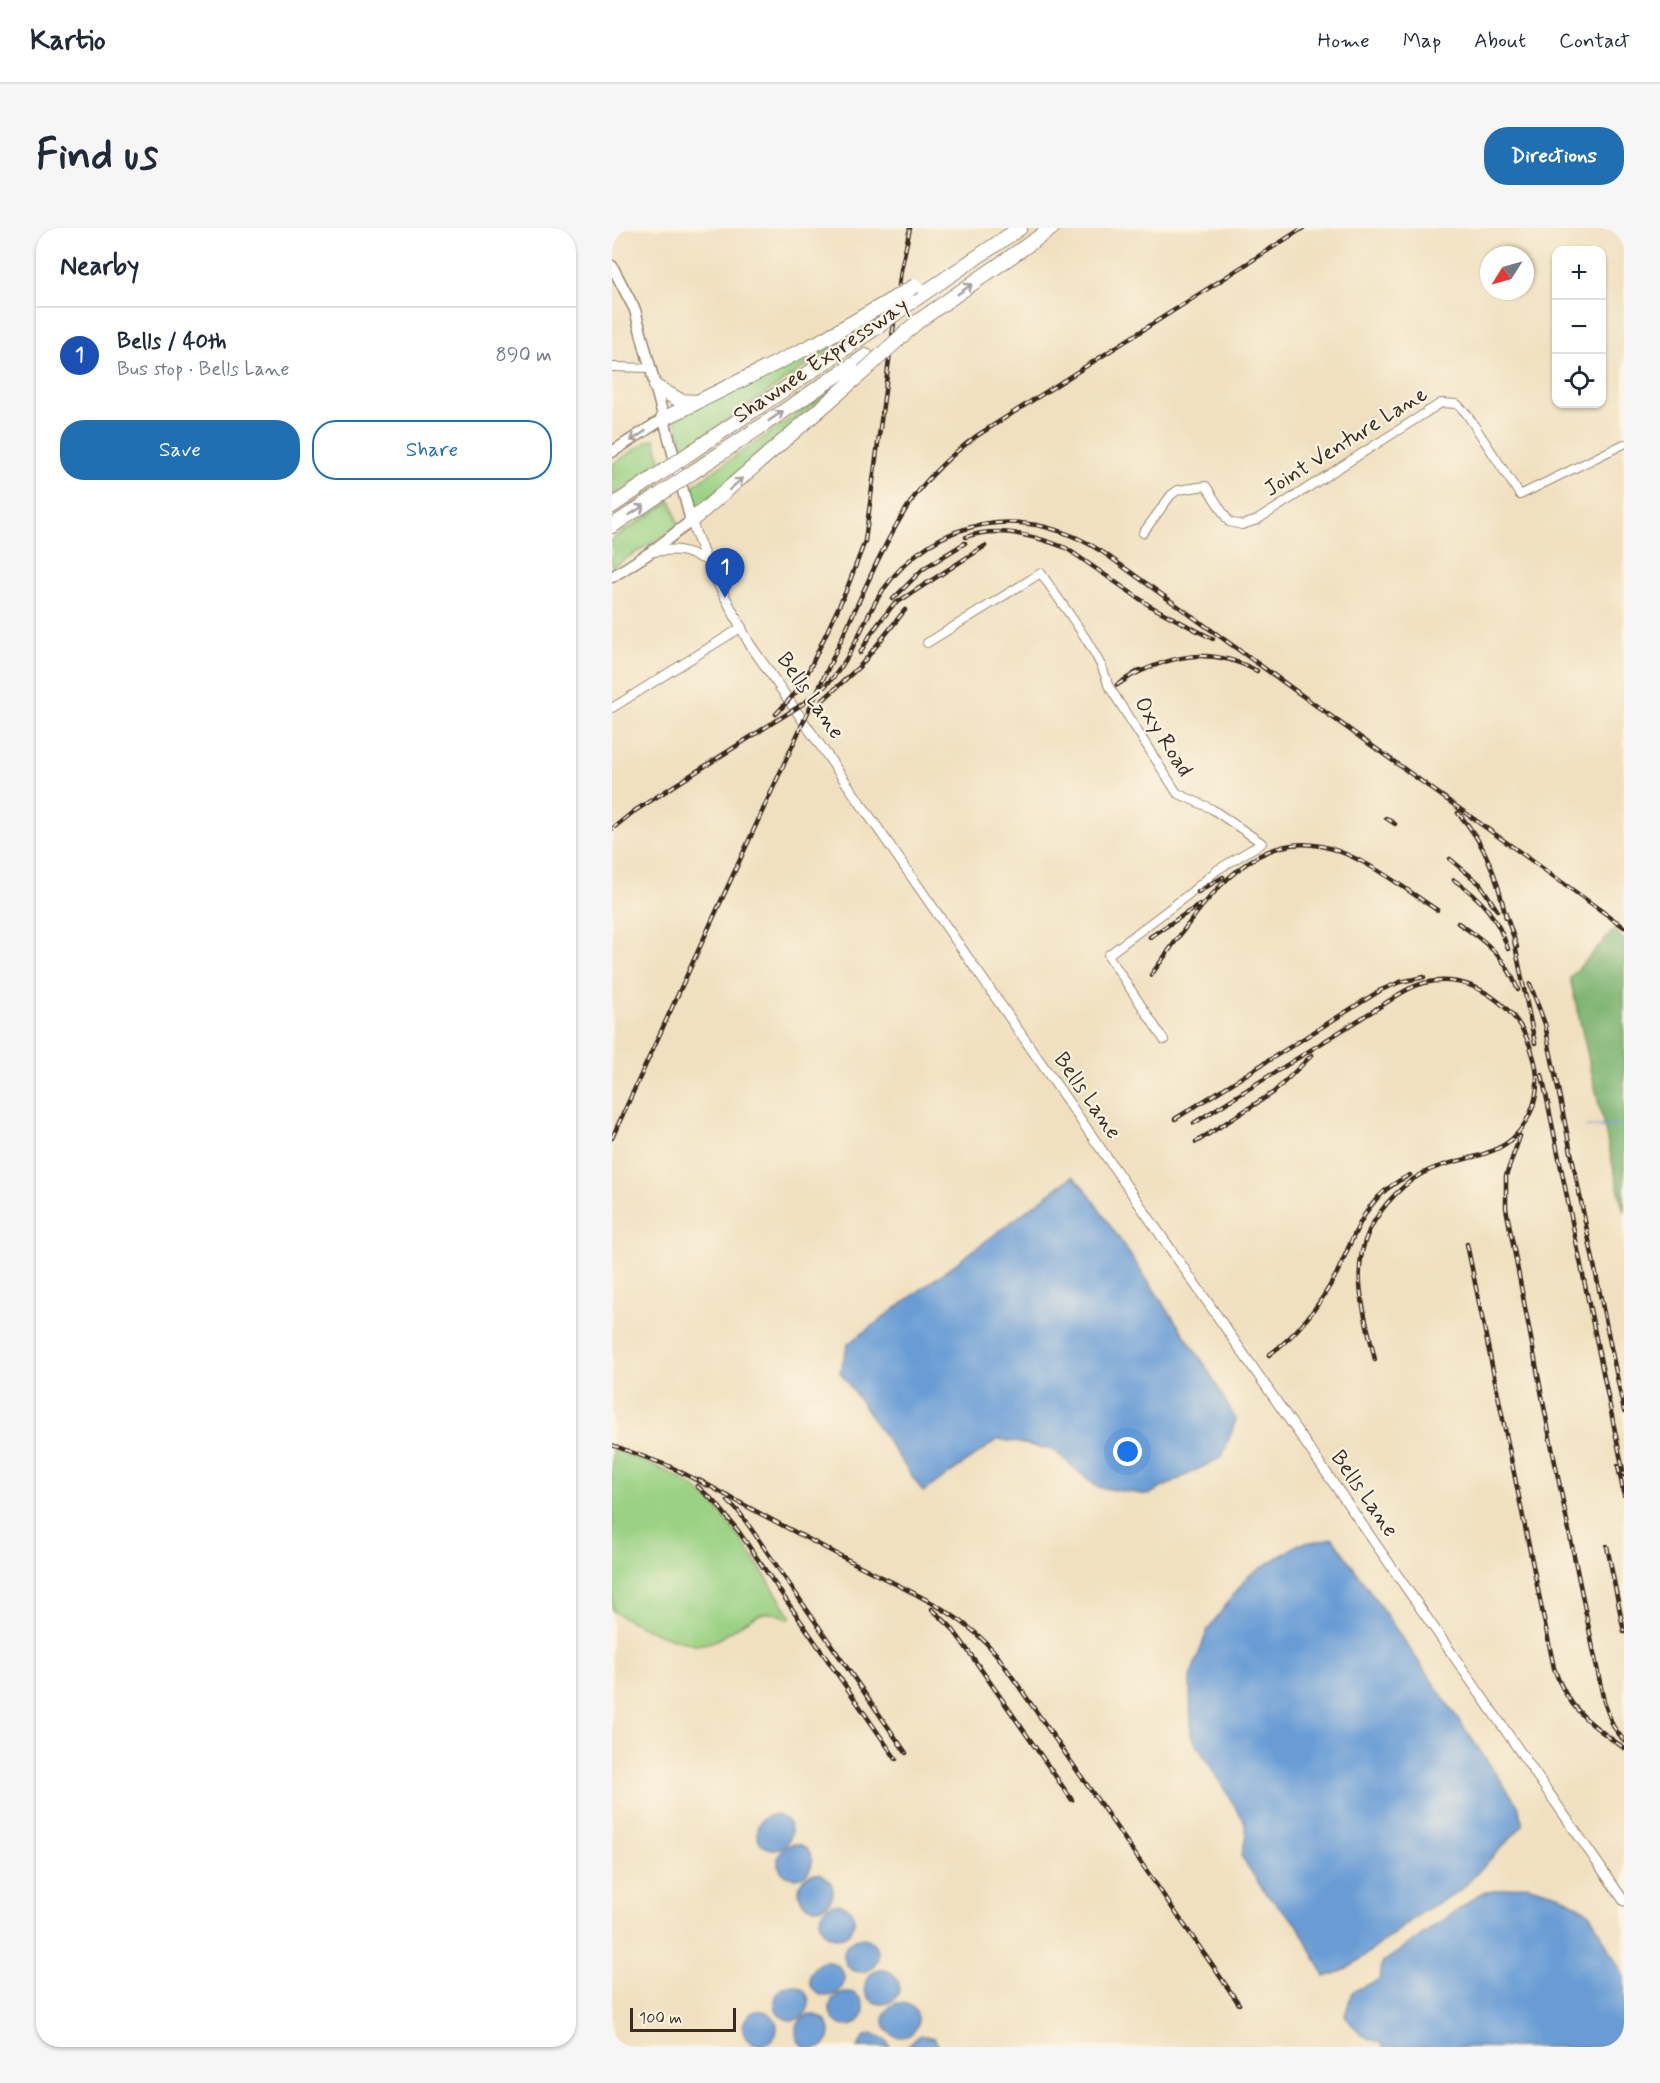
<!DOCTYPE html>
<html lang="en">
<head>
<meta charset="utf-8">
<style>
	:root { --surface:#fff; --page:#f6f6f7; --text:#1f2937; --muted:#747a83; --line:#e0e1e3; --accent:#1f6fb2 }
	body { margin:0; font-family:Mynerve,sans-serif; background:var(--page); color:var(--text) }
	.controls { position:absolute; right:18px; top:18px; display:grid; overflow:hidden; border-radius:12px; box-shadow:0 2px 4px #0004 }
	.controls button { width:54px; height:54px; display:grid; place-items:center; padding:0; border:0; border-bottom:2px solid var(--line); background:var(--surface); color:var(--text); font:30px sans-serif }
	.compass { position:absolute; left:868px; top:18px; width:54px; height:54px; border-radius:50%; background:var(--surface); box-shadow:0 2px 4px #0004; rotate:233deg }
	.scale { position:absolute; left:18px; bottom:15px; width:106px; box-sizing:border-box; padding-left:6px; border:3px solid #3b2a1e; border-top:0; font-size:16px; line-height:21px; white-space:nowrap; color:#3b2a1e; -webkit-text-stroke:4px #fcf5e5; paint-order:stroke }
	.you { position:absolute; left:516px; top:1224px; width:21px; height:21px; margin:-15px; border:4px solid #fff; border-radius:50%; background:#1a73e8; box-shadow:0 0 0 9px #1a73e833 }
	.badge { display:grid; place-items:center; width:39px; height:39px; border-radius:50%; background:var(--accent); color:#fff; font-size:20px; font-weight:700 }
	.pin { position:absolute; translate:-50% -50px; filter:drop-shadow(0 2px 3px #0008) }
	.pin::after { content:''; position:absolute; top:32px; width:21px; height:18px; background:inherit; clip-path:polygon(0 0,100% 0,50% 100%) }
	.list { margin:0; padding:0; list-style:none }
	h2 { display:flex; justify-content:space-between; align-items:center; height:78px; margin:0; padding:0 24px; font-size:26px }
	h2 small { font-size:20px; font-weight:400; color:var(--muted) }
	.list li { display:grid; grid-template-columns:39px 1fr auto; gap:18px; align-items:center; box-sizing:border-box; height:96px; padding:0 24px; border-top:2px solid var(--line) }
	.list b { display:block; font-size:22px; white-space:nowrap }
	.list p { margin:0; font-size:20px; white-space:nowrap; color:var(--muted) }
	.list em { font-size:20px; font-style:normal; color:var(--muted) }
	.actions { display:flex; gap:12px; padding:18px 24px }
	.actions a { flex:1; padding:14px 0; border:2px solid var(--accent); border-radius:24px; text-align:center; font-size:21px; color:var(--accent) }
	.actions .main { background:var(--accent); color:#fff }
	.icon { flex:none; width:33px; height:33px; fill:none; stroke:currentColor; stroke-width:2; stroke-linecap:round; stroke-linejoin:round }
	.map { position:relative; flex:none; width:1012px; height:1819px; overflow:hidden; border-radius:24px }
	header { display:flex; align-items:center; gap:36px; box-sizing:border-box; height:84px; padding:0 30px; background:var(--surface); border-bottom:2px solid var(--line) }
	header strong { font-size:28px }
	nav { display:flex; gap:33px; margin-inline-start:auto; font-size:21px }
	.intro { display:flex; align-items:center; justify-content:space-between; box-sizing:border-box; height:144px; padding:0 36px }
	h1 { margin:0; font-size:42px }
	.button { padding:15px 27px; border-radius:24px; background:var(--accent); color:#fff; font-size:21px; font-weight:700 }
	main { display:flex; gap:36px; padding:0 36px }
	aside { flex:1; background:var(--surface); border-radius:24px; box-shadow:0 2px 4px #0004 }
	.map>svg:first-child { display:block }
</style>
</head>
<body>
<header>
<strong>Kartio</strong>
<nav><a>Home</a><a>Map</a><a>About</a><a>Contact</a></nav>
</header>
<div class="intro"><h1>Find us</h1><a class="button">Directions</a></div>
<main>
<aside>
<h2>Nearby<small></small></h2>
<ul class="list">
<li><span class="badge" style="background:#1a4fb4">1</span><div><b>Bells / 40th</b><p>Bus stop · Bells Lane</p></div><em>890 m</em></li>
</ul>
<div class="actions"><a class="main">Save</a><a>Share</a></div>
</aside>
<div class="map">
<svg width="1012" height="1819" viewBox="0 0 1012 1819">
	<rect width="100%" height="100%" fill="#fcf5e5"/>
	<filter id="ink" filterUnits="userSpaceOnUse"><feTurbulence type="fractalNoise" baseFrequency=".0167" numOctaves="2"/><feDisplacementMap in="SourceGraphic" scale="12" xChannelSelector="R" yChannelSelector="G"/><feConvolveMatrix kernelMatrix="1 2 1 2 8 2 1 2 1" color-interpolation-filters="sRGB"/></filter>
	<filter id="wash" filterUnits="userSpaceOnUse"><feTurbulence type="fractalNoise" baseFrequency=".008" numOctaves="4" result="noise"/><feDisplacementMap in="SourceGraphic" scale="24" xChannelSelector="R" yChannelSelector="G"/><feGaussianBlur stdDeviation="1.35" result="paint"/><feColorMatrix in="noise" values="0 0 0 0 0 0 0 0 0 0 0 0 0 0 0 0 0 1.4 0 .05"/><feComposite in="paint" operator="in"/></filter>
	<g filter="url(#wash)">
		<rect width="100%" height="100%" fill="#f0e0bf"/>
		<path fill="#9ad183" stroke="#6a7e50" stroke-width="1.5" d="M244,99L246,102L72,222L63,190Z
			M233,153L86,280L80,258Z
			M43,211L49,236L0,268V237L36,213Z
			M59,273L67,299L0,339V311Z
			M0,1221C29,1232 57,1242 83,1260C118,1286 154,1351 179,1388L176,1391C144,1369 121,1413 91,1416C70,1418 17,1395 0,1382Z"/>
		<path fill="#7bb371" stroke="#5b6e48" stroke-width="1.5" d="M1002,702L1012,712V985L958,750Z"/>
		<path fill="#699cd5" stroke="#52637a" stroke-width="1.5" d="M461,948L474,962L593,1137L624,1192L610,1229L536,1267L485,1259L441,1222L387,1211L311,1264L228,1144L236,1116Z
			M721,1310L907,1579L911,1597L849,1662L812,1683L735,1741L713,1749L685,1696L653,1665L629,1628L635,1607L632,1593L579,1507L578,1449L596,1401L635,1349L687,1316Z
			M145 1604a17 17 0 1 1 34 0a17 17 0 1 1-34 0Z
			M166 1633a17 17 0 1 1 34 0a17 17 0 1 1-34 0Z
			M187 1663a17 17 0 1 1 34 0a17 17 0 1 1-34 0Z
			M914,1657L946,1666L977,1684L1012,1749V1819H771L768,1815L748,1806L733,1788L740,1764L768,1751L770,1735L870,1665Z
			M208 1693a17 17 0 1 1 34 0a17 17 0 1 1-34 0Z
			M232 1727a17 17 0 1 1 34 0a17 17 0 1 1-34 0Z
			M198 1751a17 17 0 1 1 34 0a17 17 0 1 1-34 0Z
			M253 1759a17 17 0 1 1 34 0a17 17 0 1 1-34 0Z
			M163 1775a17 17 0 1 1 34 0a17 17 0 1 1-34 0Z
			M218 1781a17 17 0 1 1 34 0a17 17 0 1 1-34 0Z
			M272 1792a17 17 0 1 1 34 0a17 17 0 1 1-34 0Z
			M131 1800a17 17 0 1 1 34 0a17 17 0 1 1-34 0Z
			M184 1804a17 17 0 1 1 34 0a17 17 0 1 1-34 0Z
			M262,1806L274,1812L278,1819H245L253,1808Z
			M309,1807L322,1810L328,1819H295L299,1813Z"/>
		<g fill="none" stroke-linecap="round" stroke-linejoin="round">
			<path stroke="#699cd5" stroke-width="2" d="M974,899L1012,898"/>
		</g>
	</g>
	<g filter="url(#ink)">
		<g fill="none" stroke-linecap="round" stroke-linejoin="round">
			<defs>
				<path id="minor" d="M0,139L39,140
					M531,305L559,267L566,262L594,258L617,294L630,297L645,292L829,175L845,176L854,185L908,267L1012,216
					M315,415L429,345C447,373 490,427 496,457L565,565L600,581L650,615L605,642L577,666L496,727L552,812
					M0,480L130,399"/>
				<path id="tertiary" d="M79,293L94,332L137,415L1012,1673
					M39,324C65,320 70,321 94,332"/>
				<path id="secondary" d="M0,38L23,82L79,293L39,324L0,349
					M0,224L51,191"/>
				<path id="motorway" d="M299,74L408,0
					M305,94L440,0
					M44,159L69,173L84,174
					M51,191L207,114L264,81
					M78,225L265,99
					M81,244L254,128
					M0,278L43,249
					M79,293L251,144
					M0,298L50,265"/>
			</defs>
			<use href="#minor" stroke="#96856e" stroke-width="10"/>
			<use href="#tertiary" stroke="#96856e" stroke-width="11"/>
			<use href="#secondary" stroke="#96856e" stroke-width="13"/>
			<use href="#motorway" stroke="#96856e" stroke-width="16"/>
			<use href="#minor" stroke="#fff" stroke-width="8"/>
			<use href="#tertiary" stroke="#fff" stroke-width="9"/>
			<use href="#secondary" stroke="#fff" stroke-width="10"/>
			<use href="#motorway" stroke="#fff" stroke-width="14"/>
			<defs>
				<path id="rail" d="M354,309C386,297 424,308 454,320L538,378L601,411
					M281,371L311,341L353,315
					M248,425L260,404L281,377L373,318
					M521,447C564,426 602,419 645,443
					M505,457L528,442
					M210,473L249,437L293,382
					M164,486L187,461L198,440L234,363L253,313L289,42L298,0
					M846,585C873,615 886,651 894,690
					M774,590L783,596
					M0,601L21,584C63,557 106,530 148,503C170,488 197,475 215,456C242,429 250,392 271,362C324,286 417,275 492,325L1012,699
					M838,631L868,656L885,682
					M842,652C869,670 886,690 896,721
					M586,664L611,649
					M893,684L905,719
					M846,695C874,713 894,730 906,762
					M538,709L587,677
					M902,712L923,815
					M539,747C583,689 638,589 726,623C762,636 793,661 825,682
					M918,756L933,796L937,817L1012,1183
					M930,847L1012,1247
					M563,891L769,762L788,754L812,749
					M582,895L780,771C790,764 801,758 812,755C861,744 906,778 920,824C926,842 927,863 920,881C900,931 862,925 820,941C794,951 769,978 757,1003C737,1045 754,1089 763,1132
					M908,908L894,948V980L939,1215L992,1474L1001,1498L1012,1513
					M0,910L264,336C292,279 311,248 363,209L691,0
					M584,914L662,864L700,827
					M855,1016L942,1440C955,1480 979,1497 1012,1520
					M657,1127C687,1105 708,1077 725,1045C745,1003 752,968 798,947
					M0,1217L57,1238L94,1257
					M1006,1238L1012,1267
					M87,1252C140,1282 194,1310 248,1338C297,1364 348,1382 385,1427L627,1776
					M85,1258L104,1275L127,1304L284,1531
					M116,1273L127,1284L142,1305L294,1525
					M995,1318L1012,1404
					M320,1381L339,1399L350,1414L460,1572"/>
			</defs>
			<use href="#rail" stroke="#3b2a1e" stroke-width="4.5"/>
			<use href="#rail" stroke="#fcf5e5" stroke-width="2" stroke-dasharray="7" stroke-linecap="butt"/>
			<defs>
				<path id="motorway-bridge" d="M264,81L303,58
					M265,99L299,74
					M251,144L305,94
					M43,249L78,225
					M50,265L81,244"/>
			</defs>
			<use href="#motorway-bridge" stroke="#96856e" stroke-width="16" stroke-linecap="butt"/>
			<use href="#motorway-bridge" stroke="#fff" stroke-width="14"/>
		</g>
		<defs><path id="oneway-shaft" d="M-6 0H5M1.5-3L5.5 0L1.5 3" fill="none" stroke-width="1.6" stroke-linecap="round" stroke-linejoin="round" transform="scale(1.5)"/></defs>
		<g stroke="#a79f9a">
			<use href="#oneway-shaft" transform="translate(353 61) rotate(-35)"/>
			<use href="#oneway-shaft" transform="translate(164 188) rotate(-34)"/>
			<use href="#oneway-shaft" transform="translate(26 208) rotate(146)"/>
			<use href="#oneway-shaft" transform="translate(124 256) rotate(-41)"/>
			<use href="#oneway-shaft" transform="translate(25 282) rotate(-33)"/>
		</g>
	</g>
	<g text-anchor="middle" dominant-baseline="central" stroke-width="4.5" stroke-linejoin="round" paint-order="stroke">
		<g font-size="22" fill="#3b2a1e" stroke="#fcf5e5">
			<text transform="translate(209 133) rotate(-34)">Shawnee Expressway</text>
			<text transform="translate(734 214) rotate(-32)">Joint Venture Lane</text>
			<text transform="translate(198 468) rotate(55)">Bells Lane</text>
			<text transform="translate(551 509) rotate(58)">Oxy Road</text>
			<text transform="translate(475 868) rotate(55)">Bells Lane</text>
			<text transform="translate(752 1266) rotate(55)">Bells Lane</text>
		</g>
	</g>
</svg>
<div class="controls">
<button>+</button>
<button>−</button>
<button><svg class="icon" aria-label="locate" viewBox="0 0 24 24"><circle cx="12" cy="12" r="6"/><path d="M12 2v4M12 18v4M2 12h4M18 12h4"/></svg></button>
</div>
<svg class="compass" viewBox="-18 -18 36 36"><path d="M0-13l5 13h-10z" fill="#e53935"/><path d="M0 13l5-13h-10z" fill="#747a83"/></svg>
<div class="scale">100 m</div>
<div class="you"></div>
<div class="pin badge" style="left:113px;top:370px;background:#1a4fb4">1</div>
</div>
</main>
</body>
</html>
